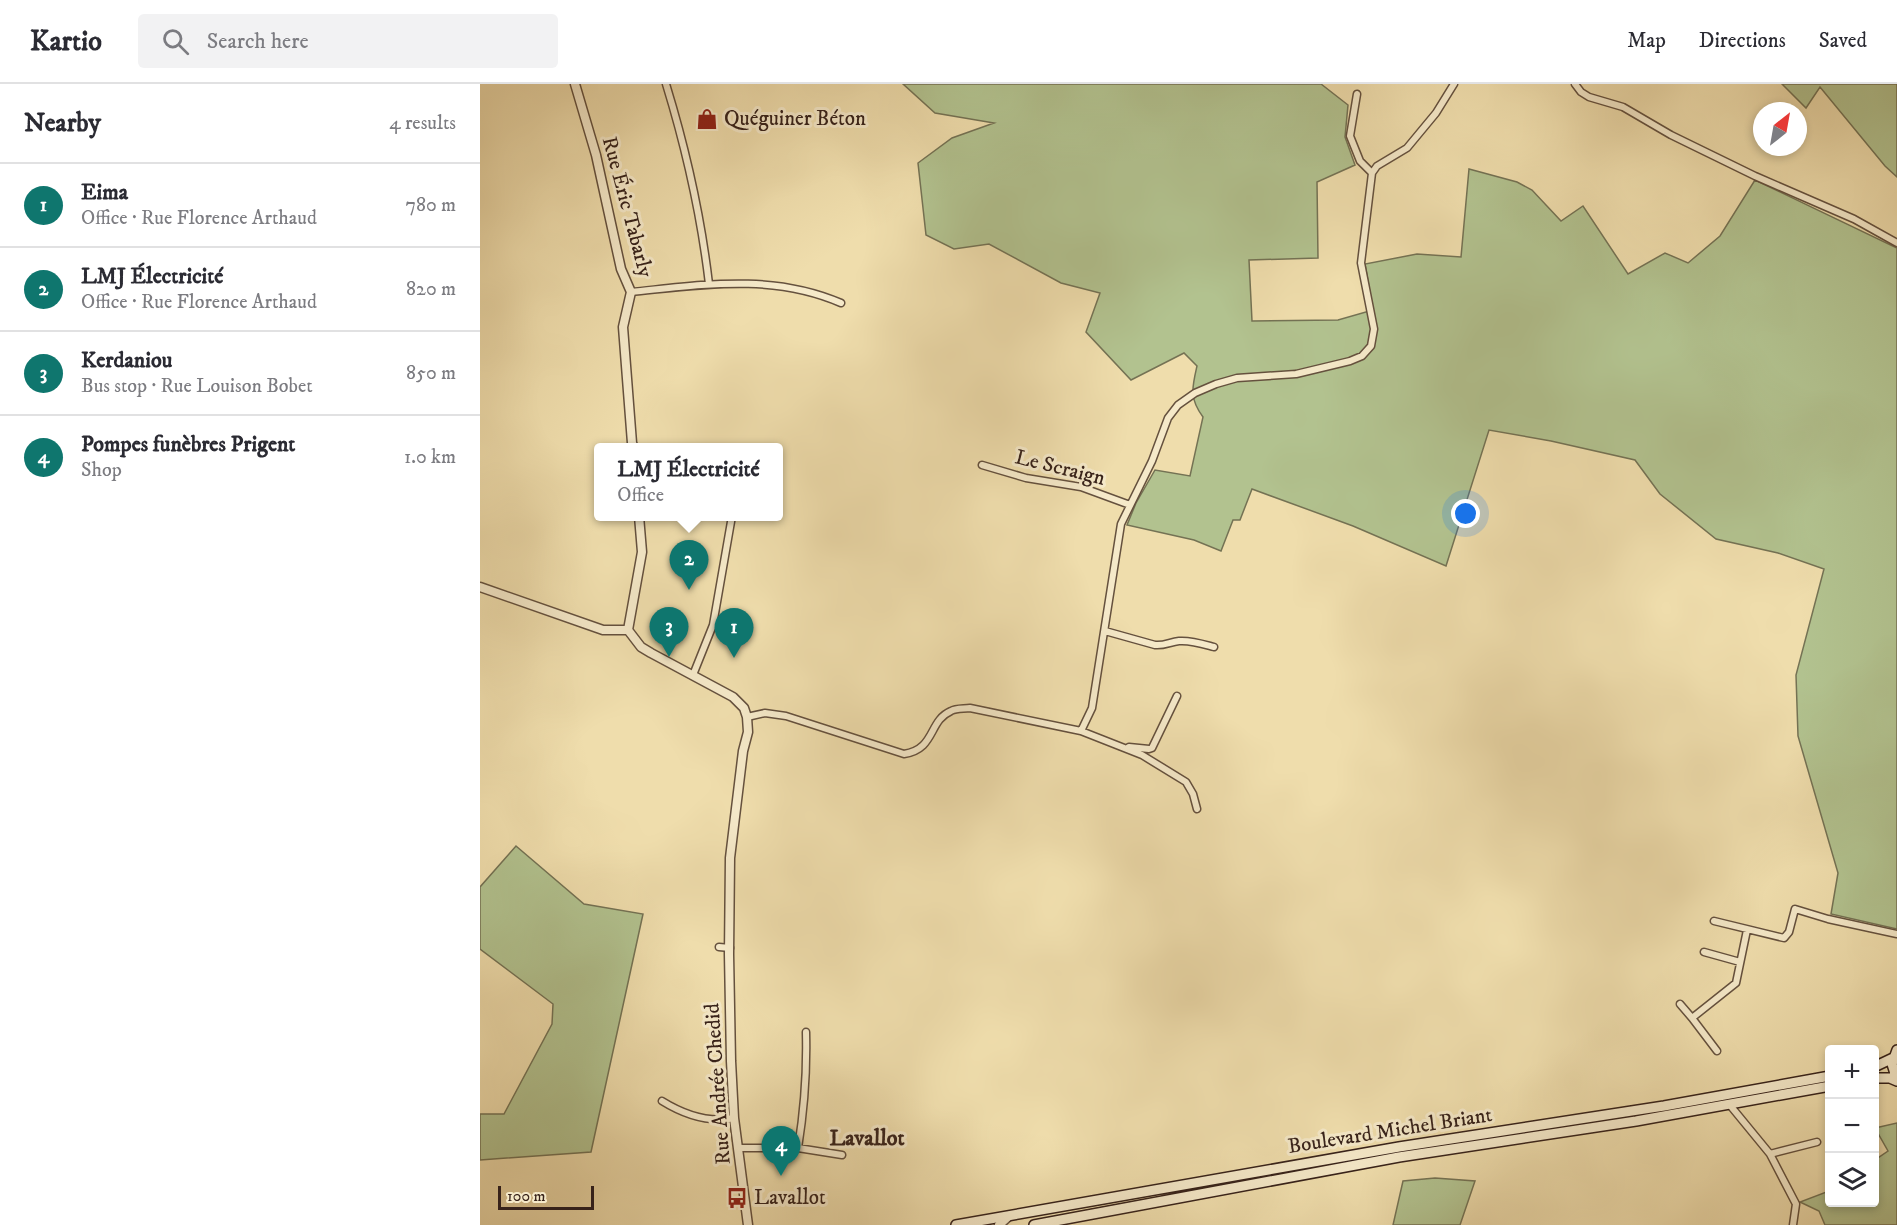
<!DOCTYPE html>
<html lang="en">
<head>
<meta charset="utf-8">
<style>
	:root { --surface:#fff; --page:#f2f2f3; --text:#2b2b33; --muted:#7c7c81; --line:#e1e1e2; --accent:#0f766e }
	body { margin:0; font-family:"IM FELL DW Pica",serif; background:var(--page); color:var(--text) }
	.controls { position:absolute; right:18px; bottom:18px; display:grid; overflow:hidden; border-radius:6px; box-shadow:0 3px 9px #0003 }
	.controls button { width:54px; height:54px; display:grid; place-items:center; padding:0; border:0; border-bottom:2px solid var(--line); background:var(--surface); color:var(--text); font:30px sans-serif }
	.compass { position:absolute; left:1273px; top:18px; width:54px; height:54px; border-radius:50%; background:var(--surface); box-shadow:0 3px 9px #0003; rotate:31deg }
	.scale { position:absolute; left:18px; bottom:15px; width:96px; box-sizing:border-box; padding-left:6px; border:3px solid #37221a; border-top:0; font-size:16px; line-height:21px; white-space:nowrap; color:#37221a; -webkit-text-stroke:4px #f5e9c9; paint-order:stroke }
	.you { position:absolute; left:986px; top:430px; width:21px; height:21px; margin:-15px; border:4px solid #fff; border-radius:50%; background:#1a73e8; box-shadow:0 0 0 9px #1a73e833 }
	.badge { display:grid; place-items:center; width:39px; height:39px; border-radius:50%; background:var(--accent); color:#fff; font-size:20px; font-weight:700 }
	.pin { position:absolute; translate:-50% -50px; filter:drop-shadow(0 2px 3px #0008) }
	.pin::after { content:''; position:absolute; top:32px; width:21px; height:18px; background:inherit; clip-path:polygon(0 0,100% 0,50% 100%) }
	.popup { position:absolute; left:114px; top:359px; width:189px; height:78px; box-sizing:border-box; display:grid; place-content:center; border-radius:6px; background:var(--surface); filter:drop-shadow(0 2px 4px #0005); font-size:20px; white-space:nowrap; color:var(--muted) }
	.popup b { font-size:22px; color:var(--text) }
	.popup::after { content:''; position:absolute; left:50%; top:100%; margin-left:-12px; border:12px solid transparent; border-top-color:var(--surface) }
	.list { margin:0; padding:0; list-style:none }
	h2 { display:flex; justify-content:space-between; align-items:center; height:78px; margin:0; padding:0 24px; font-size:26px }
	h2 small { font-size:20px; font-weight:400; color:var(--muted) }
	.list li { display:grid; grid-template-columns:39px 1fr auto; gap:18px; align-items:center; box-sizing:border-box; height:84px; padding:0 24px; border-top:2px solid var(--line) }
	.list b { display:block; font-size:22px; white-space:nowrap }
	.list p { margin:0; font-size:20px; white-space:nowrap; color:var(--muted) }
	.list em { font-size:20px; font-style:normal; color:var(--muted) }
	.icon { flex:none; width:33px; height:33px; fill:none; stroke:currentColor; stroke-width:2; stroke-linecap:round; stroke-linejoin:round }
	.map { position:relative; flex:none; width:1417px; height:1141px; overflow:hidden }
	header { display:flex; align-items:center; gap:36px; box-sizing:border-box; height:84px; padding:0 30px; background:var(--surface); border-bottom:2px solid var(--line) }
	header strong { font-size:28px }
	nav { display:flex; gap:33px; margin-inline-start:auto; font-size:21px }
	.search { width:420px; height:54px; background:var(--page); display:flex; align-items:center; gap:15px; box-sizing:border-box; padding:0 21px; border-radius:6px; color:var(--muted); font-size:22px }
	main { display:flex }
	aside { flex:1; background:var(--surface) }
	.map>svg:first-child { display:block }
</style>
</head>
<body>
<header>
<strong>Kartio</strong>
<div class="search"><svg class="icon" aria-label="search" viewBox="0 0 24 24"><circle cx="10" cy="10" r="6"/><path d="M15 15l6 6"/></svg>Search here</div>
<nav><a>Map</a><a>Directions</a><a>Saved</a></nav>
</header>
<main>
<aside>
<h2>Nearby<small>4 results</small></h2>
<ul class="list">
<li><span class="badge">1</span><div><b>Eima</b><p>Office · Rue Florence Arthaud</p></div><em>780 m</em></li>
<li><span class="badge">2</span><div><b>LMJ Électricité</b><p>Office · Rue Florence Arthaud</p></div><em>820 m</em></li>
<li><span class="badge">3</span><div><b>Kerdaniou</b><p>Bus stop · Rue Louison Bobet</p></div><em>850 m</em></li>
<li><span class="badge">4</span><div><b>Pompes funèbres Prigent</b><p>Shop</p></div><em>1.0 km</em></li>
</ul>
</aside>
<div class="map">
<svg width="1417" height="1141" viewBox="0 0 1417 1141">
	<rect width="100%" height="100%" fill="#efddac"/>
	<filter id="stains"><feTurbulence type="fractalNoise" baseFrequency=".00333" numOctaves="4"/><feColorMatrix values="0 0 0 0 .2 0 0 0 0 .09 0 0 0 0 .02 0 0 0 .5 -.17"/></filter>
	<radialGradient id="worn" r=".72"><stop offset=".6" stop-color="#630" stop-opacity="0"/><stop offset="1" stop-color="#630" stop-opacity=".3"/></radialGradient>
	<path fill="#b2c28f" stroke="#747254" stroke-width="1.5" d="M423,0H841L868,21L865,53L875,81L837,98L838,174L769,176L772,237L858,236L893,226L885,180L937,170L981,173L989,85L1037,98L1052,106L1081,137L1103,122L1148,190L1185,169L1208,179L1240,152L1275,96L1417,164V845L1351,830L1358,789L1318,652L1316,591L1344,485L1298,469L1236,455L1180,410L1155,376L1071,357L1009,346L966,482L873,442L772,405L760,436H753L741,467L714,456L647,441L656,419L675,386L710,392L723,333C709,314 712,304 717,282L704,269L651,296L606,248L620,209L581,199L509,160L474,165L446,151L438,79L472,54L514,39L455,29Z
		M1302,0H1417V93L1405,82L1340,3L1326,24Z
		M36,762L104,820L163,830L111,1068L0,1076V1030H24L72,940L73,920L0,865V803Z
		M1417,1039V1141H1345L1339,1127L1320,1118L1349,1107L1350,1118H1394L1395,1076L1408,1067L1395,1044Z
		M955,1094L995,1097L980,1141H913L923,1097Z"/>
	<g fill="none" stroke-linecap="round" stroke-linejoin="round">
		<defs>
			<path id="minor" d="M186,0C206,65 221,132 229,200
				M1095,0L1101,8L1109,13L1143,23L1191,51L1275,92L1374,135L1417,159
				M877,10L870,52L880,77L892,89
				M151,208C222,201 292,189 361,219
				M502,381L546,394L601,403L650,421
				M625,547L675,561C684,562 690,558 699,557C711,556 723,560 734,563
				M213,591L233,541L252,432
				M267,633L285,629L306,632L424,670C456,665 448,637 471,627C476,624 484,625 490,624L601,647L612,624L641,440L672,377L688,334L698,321L715,309L736,300L757,294L816,290L870,277L882,272L891,262L894,245L881,179L892,89L897,82L927,64L956,29L974,0
				M601,647L662,671L706,698L713,710L717,725
				M649,663L669,665L672,664L697,612
				M1234,837L1304,854L1309,848L1315,825L1348,835L1417,850
				M239,863L250,864
				M1224,868L1260,878
				M1200,920L1212,934
				M1237,967L1212,934L1256,899L1267,846
				M182,1017C203,1030 229,1039 254,1034
				M1249,1020L1290,1070L1316,1120L1313,1141
				M258,1064H318L362,1071
				M318,1064C324,1027 327,986 326,948
				M1290,1070L1337,1058"/>
			<path id="tertiary" d="M95,0L116,71L141,185L151,208L143,243L152,359L154,364
				M0,503L123,546H148
				M148,546L161,563L171,569L253,613L264,624L267,633L268,648L263,667L250,774L249,870L251,977L254,1034L268,1141
				M148,546L162,468L159,432
				M519,1141L529,1132"/>
			<path id="secondary" d="M1417,966L1412,980L1417,996
				M1394,983L1413,974
				M1394,994H1410L1417,997
				M476,1141L919,1063L1184,1022L1350,992
				M554,1141L919,1073L1156,1037L1350,1002"/>
		</defs>
		<use href="#minor" stroke="#65513e" stroke-width="9"/>
		<use href="#tertiary" stroke="#65513e" stroke-width="11"/>
		<use href="#secondary" stroke="#37221a" stroke-width="12"/>
		<use href="#minor" stroke="#f5e9c9" stroke-width="6"/>
		<use href="#tertiary" stroke="#f5e9c9" stroke-width="8"/>
		<use href="#secondary" stroke="#f5e9c9" stroke-width="9"/>
	</g>
	<defs>
		<symbol id="shop-bare" viewBox="-9 -9 18 18"><path d="M-5-2.5h2.3a2.7 3.5 0 0 1 5.4 0H5L5.5 6h-11ZM-1.5-2.5h3a1.5 2.3 0 0 0-3 0Z" fill="#8f2418" stroke="#f5e9c9" stroke-width="2.5" paint-order="stroke"/></symbol>
		<symbol id="bus-bare" viewBox="-9 -9 18 18"><path d="M-5-6H5V4H4V6H2V4H-2V6H-4V4H-5ZM-3.5-4V0h7V-4ZM-3.5 1.2v1.5H-2V1.2ZM2 1.2v1.5H3.5V1.2Z" fill="#8f2418" stroke="#f5e9c9" stroke-width="2.5" paint-order="stroke"/></symbol>
	</defs>
	<g fill-rule="evenodd">
		<use href="#shop-bare" x="212" y="20" width="30" height="30"/>
		<use href="#bus-bare" x="242" y="1099" width="30" height="30"/>
	</g>
	<g text-anchor="middle" dominant-baseline="central" stroke-width="6" stroke-linejoin="round" paint-order="stroke">
		<g font-size="21" fill="#37221a" stroke="#f5e9c9" text-anchor="start">
			<text x="244" y="35">Quéguiner Béton</text>
			<text x="274" y="1114">Lavallot</text>
		</g>
		<g font-size="21" fill="#37221a" stroke="#f5e9c9">
			<text transform="translate(147 123) rotate(75)">Rue Éric Tabarly</text>
			<text transform="translate(580 384) rotate(14)">Le Scraign</text>
			<text transform="translate(238 1000) rotate(-94)">Rue Andrée Chedid</text>
			<text transform="translate(910 1047) rotate(-9)">Boulevard Michel Briant</text>
		</g>
		<g font-size="22" font-weight="bold" fill="#37221a" stroke="#f5e9c9">
			<text x="387" y="1054">Lavallot</text>
		</g>
	</g>
	<rect width="100%" height="100%" filter="url(#stains)"/>
	<rect width="100%" height="100%" fill="url(#worn)"/>
</svg>
<div class="controls">
<button>+</button>
<button>−</button>
<button><svg class="icon" aria-label="layers" viewBox="0 0 24 24"><path d="M12 4l9 5-9 5-9-5zM3 14l9 5 9-5"/></svg></button>
</div>
<svg class="compass" viewBox="-18 -18 36 36"><path d="M0-13l5 13h-10z" fill="#e53935"/><path d="M0 13l5-13h-10z" fill="#7c7c81"/></svg>
<div class="scale">100 m</div>
<div class="you"></div>
<div class="pin badge" style="left:254px;top:574px">1</div>
<div class="pin badge" style="left:209px;top:506px">2</div>
<div class="popup"><b>LMJ Électricité</b>Office</div>
<div class="pin badge" style="left:189px;top:573px">3</div>
<div class="pin badge" style="left:301px;top:1092px">4</div>
</div>
</main>
</body>
</html>
